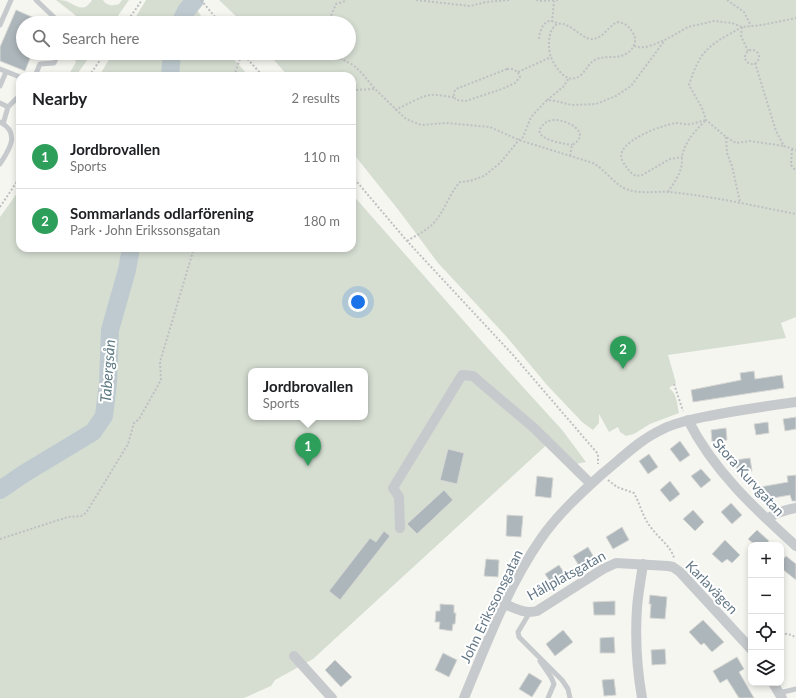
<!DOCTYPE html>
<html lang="en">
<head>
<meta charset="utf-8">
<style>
	:root { --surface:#fff; --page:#f6f6f6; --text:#202124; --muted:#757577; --line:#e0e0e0; --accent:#f34214 }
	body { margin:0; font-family:Lato,sans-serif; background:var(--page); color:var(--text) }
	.controls { position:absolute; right:12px; bottom:12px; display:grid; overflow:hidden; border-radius:8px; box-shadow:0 2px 6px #0003 }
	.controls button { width:36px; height:36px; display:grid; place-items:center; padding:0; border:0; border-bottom:1px solid var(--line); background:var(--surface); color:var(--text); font:20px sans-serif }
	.you { position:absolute; left:358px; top:302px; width:14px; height:14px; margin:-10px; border:3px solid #fff; border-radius:50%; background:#1a73e8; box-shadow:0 0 0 6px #1a73e833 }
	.badge { display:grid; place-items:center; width:26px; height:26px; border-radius:50%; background:var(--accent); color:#fff; font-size:13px; font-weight:700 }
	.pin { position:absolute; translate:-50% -33px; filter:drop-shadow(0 1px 2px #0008) }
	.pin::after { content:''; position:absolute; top:21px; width:14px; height:12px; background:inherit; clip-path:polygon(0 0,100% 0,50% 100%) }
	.popup { position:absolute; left:248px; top:368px; width:120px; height:52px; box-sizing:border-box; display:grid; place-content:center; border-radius:8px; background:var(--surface); filter:drop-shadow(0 1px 3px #0005); font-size:13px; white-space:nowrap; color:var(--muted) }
	.popup b { font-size:15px; color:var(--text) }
	.popup::after { content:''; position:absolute; left:50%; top:100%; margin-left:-8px; border:8px solid transparent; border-top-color:var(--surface) }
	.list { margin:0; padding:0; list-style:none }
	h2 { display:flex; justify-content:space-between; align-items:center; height:52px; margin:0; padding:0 16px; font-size:17px }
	h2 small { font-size:13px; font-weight:400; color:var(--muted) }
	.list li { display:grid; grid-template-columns:26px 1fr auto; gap:12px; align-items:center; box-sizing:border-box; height:64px; padding:0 16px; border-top:1px solid var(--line) }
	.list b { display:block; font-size:15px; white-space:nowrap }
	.list p { margin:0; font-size:13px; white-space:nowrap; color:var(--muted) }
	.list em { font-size:13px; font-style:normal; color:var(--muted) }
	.icon { flex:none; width:22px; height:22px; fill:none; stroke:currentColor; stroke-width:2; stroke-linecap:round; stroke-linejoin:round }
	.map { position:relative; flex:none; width:796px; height:698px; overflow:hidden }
	.search { position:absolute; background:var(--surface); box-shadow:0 2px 6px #0003; left:16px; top:16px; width:340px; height:44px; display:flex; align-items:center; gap:10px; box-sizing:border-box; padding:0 14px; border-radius:22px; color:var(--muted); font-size:15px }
	.panel { position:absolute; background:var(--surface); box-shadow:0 2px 6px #0003; left:16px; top:72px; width:340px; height:180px; border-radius:12px }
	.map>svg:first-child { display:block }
</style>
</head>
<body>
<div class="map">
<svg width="796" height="698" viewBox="0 0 796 698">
	<rect width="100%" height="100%" fill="#f6f6f1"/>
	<path fill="#d6ded2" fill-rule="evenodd" d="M56,0C59,0 63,0 66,1C76,5 83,14 92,0H103C106,6 114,6 119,4L122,0H129L113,23H79L75,15Z
		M146,0H190L206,23H132Z
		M219,0H796V317L781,323L786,338L668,355L676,383L669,388C677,393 677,404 679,413L650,424L634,434L626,436L620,432L618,427L609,432L599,414V423L593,430L582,422L547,385L505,335L438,263L400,212L352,152V76H288L268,53H349V23H243Z
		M74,53H92L76,76H68L76,62L72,56Z
		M113,53H228L249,76H99Z
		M20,189V248H352V194L484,344L563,431L586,462L576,464L552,440L313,659L275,680L271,686L244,698H0V217ZM251,371H365V417H251Z"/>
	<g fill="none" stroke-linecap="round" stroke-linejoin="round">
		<path stroke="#becacf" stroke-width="18" d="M180,23L186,11L195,0
			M170,76L172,53
			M0,490L25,473L93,432L104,416L108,383L110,330L127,270L131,248"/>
	</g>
	<path fill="#adb6ba" stroke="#d7d7d4" d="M16,10L46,23H23V53L31,56L25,71L0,61V47Z
		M754,371L755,379L782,375L784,388L693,402L691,390L741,380L740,373Z
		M796,417V429L785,431L783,419Z
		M768,422L769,433L756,435L754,424Z
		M726,428L727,440L712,442L711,430Z
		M680,441L690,455L680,462L670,449Z
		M448,449L464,453L457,484L440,480Z
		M649,454L658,467L648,474L639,461Z
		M750,458L752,471L737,473L735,460Z
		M701,469L711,480L701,488L691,476Z
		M796,475V501H792L790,495L762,500L760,487L788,482L787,476Z
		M537,476L553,478L551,498L535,496Z
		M670,481L680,494L670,502L660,490Z
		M444,490L453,500L417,534L407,524Z
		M731,503L742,515L732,524L721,512Z
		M693,510L704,522L695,531L683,519Z
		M507,515L523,516L521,537L506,536Z
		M622,527L629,540L613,549L606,537Z
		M757,530L769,541L765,545H755L748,539Z
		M384,531L390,536L340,600L329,591L370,538L376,542Z
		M725,540L740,555L732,563L727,559L722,563L712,554Z
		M588,547L595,559L581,569L573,556Z
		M786,556L796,564V580L781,568V562Z
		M486,559L499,560L498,577L484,576Z
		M559,565L567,577L553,586L545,574Z
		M650,595L667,597L665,619L650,618L651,604H649Z
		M615,601V615H594L593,602Z
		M440,604L454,605V613H456L455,624H453L452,631L439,629L440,622H435L436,611H440Z
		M703,620L724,642L712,652L704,643L701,645L689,632Z
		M563,630L573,642L555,656L546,644Z
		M614,637L615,653H600V638Z
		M665,649L666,664L652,665L651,650Z
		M443,653L457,660L449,677L435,670Z
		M737,657L744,669L739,672L754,698H739L727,679L720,683L713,671Z
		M335,660L352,677L341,687L325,670Z
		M529,673L542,681L532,697L519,689Z
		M614,679L616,695L604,696L602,680Z"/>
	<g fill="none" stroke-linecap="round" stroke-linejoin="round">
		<path stroke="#bec0c2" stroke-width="2" stroke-dasharray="2 2" stroke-linecap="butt" d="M201,0L220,23
			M416,0L470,6L486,2L509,0
			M536,0L541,1L559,0
			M727,0L744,12L751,26
			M552,22L554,1
			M617,22C625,23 629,26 633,33C639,43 631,53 621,56C613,58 604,56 597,59C589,62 587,69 582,74C568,87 556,69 551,57C548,50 548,34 553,28C564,13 581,41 593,39C603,38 608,27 617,22Z
			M126,23L142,0
			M328,23L336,4L343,2L347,0
			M742,27C732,33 719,39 710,47C699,56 693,72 689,85L702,108L706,120L726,137L736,143L750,141L784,146
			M742,27L741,36L748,51
			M539,39C540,28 546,15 558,24
			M634,46C644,50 655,44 664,40
			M745 57a7 7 0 1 1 14 0a7 7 0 1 1-14 0Z
			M242,53L263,76
			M334,53C340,59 346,61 353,65C362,72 368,81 375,89
			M755,63L776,131L784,146L796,150
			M507,69H512L518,72L520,77L515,83L502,89L466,101L456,100C453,96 453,93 456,89Z
			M518,72L551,57
			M89,76L105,53
			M234,76L242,53
			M352,90L375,89L406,119L421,125L446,123L490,127L519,140L593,163C606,170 616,187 629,190C641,194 657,191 669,192C712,196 754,206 796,214
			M547,100L563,87L569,78
			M395,110C404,106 423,95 431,95C438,94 447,97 454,97
			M726,137L727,153L732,166L740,202
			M792,149L791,165L796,171
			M570,156L572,145C593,133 567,119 553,120C548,121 545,122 542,126C530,139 565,144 572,145
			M352,176L407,241L513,355L598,454V464
			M668,192C675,181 683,171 682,158V157C685,141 695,131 706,120C701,121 696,123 691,124C686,125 681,123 676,123C662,125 614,142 622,160C626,167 629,172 636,176L642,175L670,159L682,157
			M0,207L20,177
			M407,241C418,234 430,229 437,219C446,207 450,193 460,182L470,181L484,176L500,163L519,140L523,137L531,117L546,101L551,100L572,105L596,104L616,96L631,86L665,40L688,27L714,21L732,23L742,27L762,25L796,18
			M674,384L683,411
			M608,480L617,487L634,493C641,506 643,519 653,530C660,539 671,547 674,558
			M0,539L68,517L81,516L86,513L128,444L134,423L139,419L161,380L160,362L194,248
			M781,633L792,635L796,638"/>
		<path stroke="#c7cacd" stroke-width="5" d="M36,0L60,23
			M0,25L11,0
			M0,69L20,77
			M35,76L40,64L54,63L59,53
			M0,86L6,72
			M0,103L8,107
			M0,122C21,133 9,150 0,164
			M3,124L8,107L20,95
			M530,612L518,632L519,637L562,680L568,689L570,698
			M540,661L551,677L554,684L548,698
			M779,693L796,689"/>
		<path stroke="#c7cacd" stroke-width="10" d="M688,420C713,470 755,509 796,546
			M767,519C776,513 784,510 796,508
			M400,528L399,497L393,488L462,375L473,376L481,383L534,428L591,484
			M505,604C516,609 525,614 537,611L603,569L616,563L668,566L673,567L680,572L751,649
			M294,656L332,698
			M773,683L782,698
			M464,698C486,645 507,588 540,540C557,515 580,494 602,474C622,458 639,440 663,429C677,422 694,419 709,416C738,410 767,406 796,402
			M642,698C637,669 635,637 637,608C638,593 641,579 643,564"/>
	</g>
	<g text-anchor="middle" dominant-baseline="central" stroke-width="4" stroke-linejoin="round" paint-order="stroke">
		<g font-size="14" fill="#627685" stroke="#fff">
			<text transform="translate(749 477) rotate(48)">Stora Kurvgatan</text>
			<text transform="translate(566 575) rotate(-29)">Hållplatsgatan</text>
			<text transform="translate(712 587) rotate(46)">Karlavägen</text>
			<text transform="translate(491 606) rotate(-64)">John Erikssonsgatan</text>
		</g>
		<g font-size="15" font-style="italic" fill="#5d7983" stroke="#fff">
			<text transform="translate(107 371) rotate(-86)">Tabergsån</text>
		</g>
	</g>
</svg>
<div class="controls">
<button>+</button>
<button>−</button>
<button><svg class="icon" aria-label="locate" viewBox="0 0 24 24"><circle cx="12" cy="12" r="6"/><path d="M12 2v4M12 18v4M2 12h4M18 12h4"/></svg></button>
<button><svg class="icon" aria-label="layers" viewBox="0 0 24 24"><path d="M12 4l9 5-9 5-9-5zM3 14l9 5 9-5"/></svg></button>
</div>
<div class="you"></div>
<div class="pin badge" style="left:308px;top:466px;background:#2e9e5b">1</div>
<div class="popup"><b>Jordbrovallen</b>Sports</div>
<div class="pin badge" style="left:623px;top:369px;background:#2e9e5b">2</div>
<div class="search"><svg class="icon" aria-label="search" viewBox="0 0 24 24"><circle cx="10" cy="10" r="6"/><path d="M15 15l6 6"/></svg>Search here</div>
<section class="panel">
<h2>Nearby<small>2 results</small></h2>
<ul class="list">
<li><span class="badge" style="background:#2e9e5b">1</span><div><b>Jordbrovallen</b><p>Sports</p></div><em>110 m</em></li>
<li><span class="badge" style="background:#2e9e5b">2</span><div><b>Sommarlands odlarförening</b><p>Park · John Erikssonsgatan</p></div><em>180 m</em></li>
</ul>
</section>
</div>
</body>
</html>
